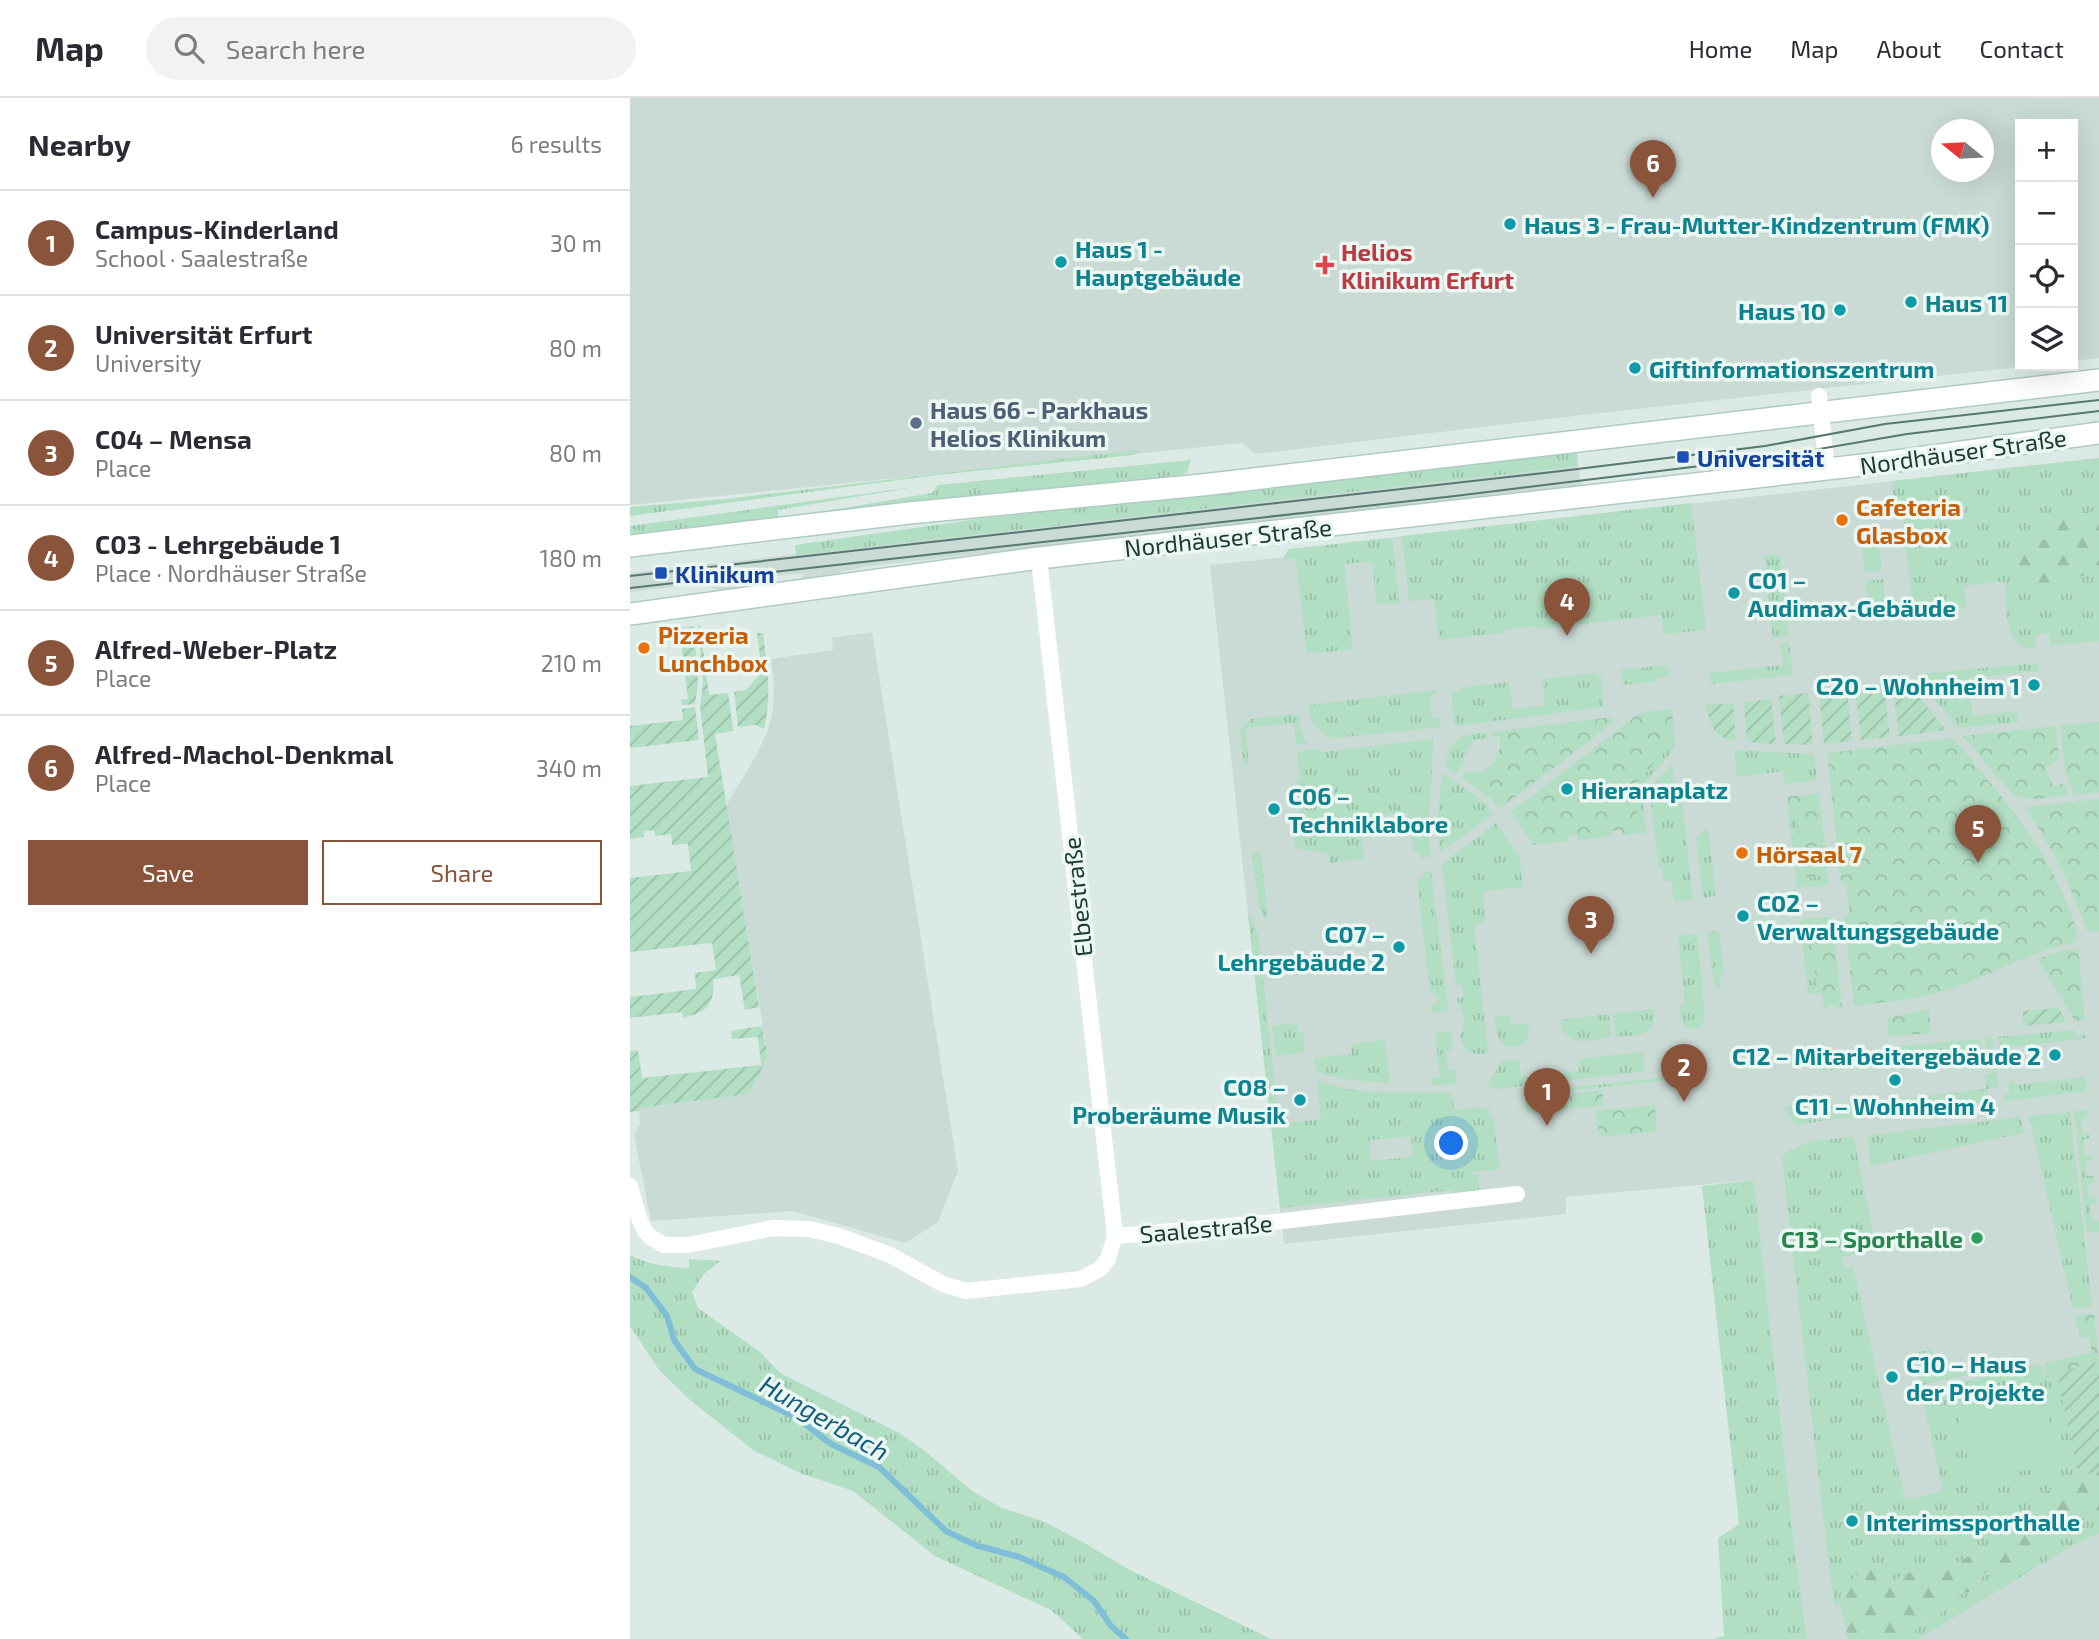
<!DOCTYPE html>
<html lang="en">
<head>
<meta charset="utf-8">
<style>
	:root { --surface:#fff; --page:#f2f2f3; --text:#2b2b33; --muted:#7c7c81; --line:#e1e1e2; --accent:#8a543b }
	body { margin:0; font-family:"Exo 2",sans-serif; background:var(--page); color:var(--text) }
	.controls { position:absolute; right:21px; top:21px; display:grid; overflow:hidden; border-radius:0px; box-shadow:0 7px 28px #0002 }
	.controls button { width:63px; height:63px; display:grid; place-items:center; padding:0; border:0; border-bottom:2px solid var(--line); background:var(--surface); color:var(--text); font:35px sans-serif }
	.compass { position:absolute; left:1301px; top:21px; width:63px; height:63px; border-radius:50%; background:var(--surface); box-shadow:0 7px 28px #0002; rotate:288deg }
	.you { position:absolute; left:822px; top:1046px; width:24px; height:24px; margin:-18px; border:5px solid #fff; border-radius:50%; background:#1a73e8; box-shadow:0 0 0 10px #1a73e833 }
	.badge { display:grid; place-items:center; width:46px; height:46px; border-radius:50%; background:var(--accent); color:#fff; font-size:23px; font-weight:700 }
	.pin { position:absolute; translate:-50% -58px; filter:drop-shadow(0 2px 4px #0008) }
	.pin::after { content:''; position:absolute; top:37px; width:24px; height:21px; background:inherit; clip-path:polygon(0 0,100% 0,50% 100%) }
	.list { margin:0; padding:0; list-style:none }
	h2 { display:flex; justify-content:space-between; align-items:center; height:91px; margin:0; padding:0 28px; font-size:30px }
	h2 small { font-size:23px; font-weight:400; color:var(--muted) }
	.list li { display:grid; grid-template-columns:46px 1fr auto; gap:21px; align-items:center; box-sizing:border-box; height:105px; padding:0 28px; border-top:2px solid var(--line) }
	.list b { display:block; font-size:26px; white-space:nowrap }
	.list p { margin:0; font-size:23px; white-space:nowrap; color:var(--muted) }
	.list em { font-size:23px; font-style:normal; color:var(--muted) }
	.actions { display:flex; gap:14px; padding:21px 28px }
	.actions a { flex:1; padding:16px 0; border:2px solid var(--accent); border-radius:0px; text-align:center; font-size:24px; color:var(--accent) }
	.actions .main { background:var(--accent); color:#fff }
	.icon { flex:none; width:38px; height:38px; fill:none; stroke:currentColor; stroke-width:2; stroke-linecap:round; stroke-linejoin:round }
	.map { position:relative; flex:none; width:1469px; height:1541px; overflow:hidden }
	header { display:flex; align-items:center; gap:42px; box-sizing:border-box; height:98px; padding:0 35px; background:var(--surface); border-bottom:2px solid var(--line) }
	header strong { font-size:33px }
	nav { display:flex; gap:38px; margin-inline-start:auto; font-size:24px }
	.search { width:490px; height:63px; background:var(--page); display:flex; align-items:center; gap:18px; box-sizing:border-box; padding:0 24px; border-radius:38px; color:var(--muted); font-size:26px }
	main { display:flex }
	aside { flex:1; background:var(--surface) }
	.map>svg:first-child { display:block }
</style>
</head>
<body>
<header>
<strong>Map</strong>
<div class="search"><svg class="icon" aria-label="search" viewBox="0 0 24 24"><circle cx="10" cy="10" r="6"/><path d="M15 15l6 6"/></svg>Search here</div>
<nav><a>Home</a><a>Map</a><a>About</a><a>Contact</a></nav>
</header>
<main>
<aside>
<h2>Nearby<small>6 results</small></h2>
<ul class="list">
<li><span class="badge">1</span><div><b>Campus-Kinderland</b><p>School · Saalestraße</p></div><em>30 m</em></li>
<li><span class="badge">2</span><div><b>Universität Erfurt</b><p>University</p></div><em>80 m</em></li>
<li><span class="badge">3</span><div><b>C04 – Mensa</b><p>Place</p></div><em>80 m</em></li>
<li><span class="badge">4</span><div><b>C03 - Lehrgebäude 1</b><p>Place · Nordhäuser Straße</p></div><em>180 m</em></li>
<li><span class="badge">5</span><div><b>Alfred-Weber-Platz</b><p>Place</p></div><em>210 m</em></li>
<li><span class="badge">6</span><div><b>Alfred-Machol-Denkmal</b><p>Place</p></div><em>340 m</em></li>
</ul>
<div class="actions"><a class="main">Save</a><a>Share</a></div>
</aside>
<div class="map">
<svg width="1469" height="1541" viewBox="0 0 1469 1541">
	<defs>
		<pattern id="grass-tufts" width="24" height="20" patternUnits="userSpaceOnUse" patternTransform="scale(1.75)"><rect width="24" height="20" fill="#b2dec3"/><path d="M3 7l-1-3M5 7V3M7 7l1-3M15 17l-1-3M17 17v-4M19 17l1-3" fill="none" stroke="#99bfa8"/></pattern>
		<pattern id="forest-firs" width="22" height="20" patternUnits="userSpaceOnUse" patternTransform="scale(1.75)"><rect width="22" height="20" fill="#b2dec3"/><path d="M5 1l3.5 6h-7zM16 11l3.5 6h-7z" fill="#99bfa8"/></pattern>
		<pattern id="park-crowns" width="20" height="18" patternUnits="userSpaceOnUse" patternTransform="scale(1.75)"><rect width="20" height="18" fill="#b2dec3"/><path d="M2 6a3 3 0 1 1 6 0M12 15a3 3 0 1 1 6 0" fill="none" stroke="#99bfa8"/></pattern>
		<pattern id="garden-furrows" width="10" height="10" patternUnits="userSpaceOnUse" patternTransform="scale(1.75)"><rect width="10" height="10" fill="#b2dec3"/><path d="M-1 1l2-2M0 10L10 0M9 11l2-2" fill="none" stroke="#99bfa8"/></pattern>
	</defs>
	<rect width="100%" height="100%" fill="#dceae5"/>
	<path fill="#cadad4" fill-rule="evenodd" d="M0,0H1469V260L1443,263V26H1390V268H1399L962,316L625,356L612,345L0,407ZM1311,32H1353V74H1311Z
		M1469,360V1541H1177L1164,1444L1124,1082L936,1099V1116L654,1146L580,467L712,453L711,445Z
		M948,368L951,387L232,469L210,474L203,478L169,482L176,475L115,481L126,488L94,493L68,486L0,494V475Z
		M242,534L328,1073L308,1124L275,1145L163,1113L21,1123L4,1036L10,1027L9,1010L119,996L138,959L96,708L127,656L138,632L143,611L144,589L141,561L203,552L202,540Z"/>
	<path fill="url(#grass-tufts)" fill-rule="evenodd" d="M507,352V355L504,357L307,377L0,418V409L96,401Z
		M947,353L948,368L166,457L165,447L348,421Z
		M1469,360V543L1421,548L1419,535L1405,537L1406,550C1371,553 1378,507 1374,483L1334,488L1336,509L1311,512L1310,509L1301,510L1300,513L1283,515L1271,402L1264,403L1262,383Z
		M561,362L557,374L550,378L329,402L178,416L302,395L308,387Z
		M291,388L148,412V419L0,437V428Z
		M1061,405L1076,532L1034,536L1031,517L907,531L906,528L874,532V535L809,542L804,501L779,503L772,438Z
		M1248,434L1252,472L1235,474L1231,444H1237V435Z
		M762,440L769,505L747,507L742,463L714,466L723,551L677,556L666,461L652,462L659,451Z
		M1150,456L1159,538L1143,540L1134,457Z
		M1253,481L1257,518L1239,520L1236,483Z
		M1159,544L1163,577L1081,586L1080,575L1153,567L1151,545Z
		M1407,565L1408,573L1339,580L1340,594L1331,595L1332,602L1341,601L1343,618L1387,613L1388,624L1328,630L1288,581L1292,576Z
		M1037,567L1039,579L1026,580V583L993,587L991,572Z
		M965,575L966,578L971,577L974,609L825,628L821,594L830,593L829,590L879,584L883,611L915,607L912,581Z
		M807,592V596L799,598L802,620H810L811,629L704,640C687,635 681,623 678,607Z
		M669,616L670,631L677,646H666L664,625L615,630L619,668H614L610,632L621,621Z
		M857,634V640L843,642L826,676L815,668C820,640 831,637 857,634Z
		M803,641L802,679L798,728L800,759L791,760L790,754L784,755L779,715L729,721L734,761L700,765L699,756L665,750L662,733L672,731L667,682L670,681L667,654L684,651L692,654Z
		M1045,642L1046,649L1011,689L1016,735H1009L1004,688Z
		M1104,652L1184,656L1187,682L1155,686L1153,673L1107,679Z
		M1042,666L1044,685H1050L1063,802L1044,804L1042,783L1033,784L1032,771H1029L1019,691Z
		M813,675L856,706L863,716L812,753L810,752C807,726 808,701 813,675Z
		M1166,710L1174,779L1198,777V787L1167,790L1158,711Z
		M866,725L890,759L892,789L853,793L855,824L844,826L858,954C847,960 829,952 831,936C832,932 835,928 834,921C833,912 828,908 827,900L833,899L832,887H826L812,766Z
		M1078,730L1086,797L1073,801L1066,740Z
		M631,754L638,820H634L629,807L622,755Z
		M801,773L818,911L803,916L801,907L808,905L806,895H800L787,781L793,780V774Z
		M620,816L628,837L630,851L649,1026L691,1021L687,983L718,991L744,994L822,995L824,1012L859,1009L860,1020H863L870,1071L842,1074V1077L848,1076L849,1095L822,1099L821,1092L650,1110L618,817ZM781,1038L783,1059L741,1063L739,1042Z
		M1202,819L1203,829L1180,832L1187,895L1178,896L1170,822Z
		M1089,833L1094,876L1089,877L1091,894L1084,885L1077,835Z
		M1067,836L1075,919L1070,930C1052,934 1051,923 1050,908L1055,907L1048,838Z
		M1023,911C1027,940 1008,937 986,939L983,916Z
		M979,916L981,939C959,942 935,952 931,922Z
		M879,917L880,927L899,925L898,941C888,953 871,952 867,936C865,930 865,924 864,918Z
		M666,925L668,934H673L675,954L646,958L642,928Z
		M1444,932L1445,938L1456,937L1457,940L1381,949L1382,965L1371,967L1368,939Z
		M809,933L821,935L823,949L816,955L818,970L825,974L827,984L822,987L801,986V981L810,979L805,934Z
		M1362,939L1368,989L1356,991L1358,1004L1195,1022L1166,1028L1154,1009L1177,1007L1178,1011L1356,991L1355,977L1363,975L1362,967H1358L1355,940Z
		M1350,941L1352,955L1260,965L1258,951L1260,949Z
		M755,942L760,985L720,982L686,974L684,960L722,956L721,946Z
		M1012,954L1015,973L867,991L857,987L872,963L889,961L891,979L949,973L948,961Z
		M1219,956L1220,962L1238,960L1239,967L1189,973L1188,960Z
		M1063,976V979L893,998L892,995Z
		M1455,979L1456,993L1375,1003L1374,997L1379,996L1378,984L1384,983L1385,987Z
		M1457,1012L1458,1020L1451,1022L1452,1036L1459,1035L1460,1040L1453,1042L1455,1057L1462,1056L1463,1062L1455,1063L1457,1078H1464L1465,1085L1458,1086L1459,1100L1467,1099V1105L1460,1106L1462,1124L1469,1123V1134L1457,1135L1444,1013Z
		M1440,1014L1462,1208L1443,1211L1399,1018Z
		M1391,1019L1393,1035L1240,1068L1238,1043L1240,1037Z
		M1222,1039L1224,1043L1247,1151L1211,1160L1214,1170L1223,1168L1275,1402L1313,1393L1291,1293L1411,1266L1413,1277L1426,1274L1449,1378L1437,1381L1438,1389H1426L1409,1397L1407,1410L1374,1439L1369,1447L1343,1451L1339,1458L1319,1469L1314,1463L1294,1478L1280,1474C1273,1479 1265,1480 1260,1486L1252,1480L1235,1477L1210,1502L1212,1508H1205L1201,1486L1152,1061L1157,1053L1183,1043Z
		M1124,1082L1164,1444L1177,1541H1083L1094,1538L1088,1440L1109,1426L1072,1088Z
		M0,1157C19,1167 38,1169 59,1170V1161L90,1163L74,1176L62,1194L68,1210L130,1254L150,1275L269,1335L295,1353L342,1393L372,1410L415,1424L451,1443L500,1472L641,1541H453L421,1512L305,1458L223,1393L170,1375L123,1352L60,1302L29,1272L0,1228Z
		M1302,1251L1307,1275L1335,1269L1337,1277L1292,1287L1286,1255Z
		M1466,1420H1469V1435L1445,1446L1288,1541H1265L1268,1531L1274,1528L1293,1527C1297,1518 1321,1500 1331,1496C1332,1496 1340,1495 1341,1495C1350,1490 1350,1478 1358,1473C1371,1465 1387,1467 1399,1459C1408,1453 1412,1441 1420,1433C1439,1436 1444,1421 1461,1423Z"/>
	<path fill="url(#forest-firs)" d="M1469,413V474L1410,488L1404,486L1394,489C1380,478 1379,465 1388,449L1409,441L1429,444L1425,431C1435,415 1451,414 1469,413Z
		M1469,1374V1420H1466L1461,1423L1453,1422C1445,1434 1433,1435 1420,1433L1413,1441L1416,1448L1411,1456C1403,1457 1398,1461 1391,1464C1380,1468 1368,1467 1358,1473C1343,1483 1354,1493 1330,1496L1323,1505L1316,1506C1312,1517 1307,1520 1296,1520L1287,1533L1274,1528L1268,1531L1265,1541H1218L1210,1502L1211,1494L1220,1490L1221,1483L1228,1475L1235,1477L1242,1470L1250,1472L1252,1480L1260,1486C1265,1480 1273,1479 1280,1474L1294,1478L1309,1461L1314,1463L1320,1469L1339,1458L1343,1451L1369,1447L1374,1439L1382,1432V1425L1388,1419L1397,1421L1407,1410L1406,1404L1409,1397L1426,1389L1437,1388V1381Z"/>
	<path fill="url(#park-crowns)" d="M1040,611L1042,613L1045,642L1004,688L1009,735L993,737L992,732L982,733V738L948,742L947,737L938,738L939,743L904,747L881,714L1010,615Z
		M982,619L983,625L869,711L861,701L832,680L836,673C860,677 871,662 870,639H862V634Z
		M1469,624V694L1444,697L1435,673L1430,627Z
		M1426,628L1429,661L1415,669L1423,688L1435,685L1437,697C1420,699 1398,705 1382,696L1333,638Z
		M1323,640C1376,703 1423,755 1448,836L1446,837V844C1401,853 1363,876 1320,891C1289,901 1256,904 1224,908L1214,817L1220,816L1216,785H1211L1197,655Z
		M1189,695L1198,777L1174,780L1166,711H1158L1157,699Z
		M1469,701V833L1460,834L1457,833C1441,789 1423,749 1396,712L1397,709Z
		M1203,829L1212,909L1205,910L1204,907L1197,908V911H1194L1192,895H1187L1180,832Z
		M1448,851L1455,922L1445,923L1408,861L1431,853Z
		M1299,911L1301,935L1259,939L1257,920Z
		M972,992L974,1007L940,1011L938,996Z
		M935,996L937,1011L897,1016L895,1001Z
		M1025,1007L1027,1033L969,1039L966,1013Z
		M1464,1215L1469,1264L1417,1276L1414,1265L1462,1255L1459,1239L1450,1240L1445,1218Z"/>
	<path fill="url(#garden-furrows)" d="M70,527L79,597L98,595L103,630L102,633L85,636L129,909L115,912L109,877L83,881C85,906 78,914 53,920L52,914L0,920V899L66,891L65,875L86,872L82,845L0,854V780L61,773L58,746L42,747L41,736L25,738L24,732L14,733V739L0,741V688L78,679L70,608L73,586L68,528Z
		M64,528L68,586L65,606L52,607L51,602L58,601L51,543L27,545L26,533Z
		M127,535H133C137,568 142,598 134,631L125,627L108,629L104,594L116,592L132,574Z
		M1278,585L1316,632L1269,638L1263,587Z
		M1254,587L1260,639L1231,642L1225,590Z
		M1217,591L1222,643L1194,646L1189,594Z
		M1178,595L1183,647L1154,646L1149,598Z
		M1141,601L1146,646L1117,644L1114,604Z
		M1103,605L1106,643C1084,641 1081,627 1076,607Z
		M65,609L69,642L0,650V628L53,622L52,611Z
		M1429,910L1436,924L1393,928V913Z
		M132,928L138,959L119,996L9,1010V1013L0,1014V953L8,952L12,980L131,967L128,939L102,941L101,933Z
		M1469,1264V1374L1449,1378L1426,1274Z"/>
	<path fill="#b2dec3" d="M1412,1293L1428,1365L1343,1384L1327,1313Z"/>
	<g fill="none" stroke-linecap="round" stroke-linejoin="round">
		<path stroke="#7ebed6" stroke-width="6" d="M0,1179L16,1190L37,1218L44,1242L65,1271L167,1320L201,1346L249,1369L316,1433L345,1447L389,1459L434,1479L464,1503L481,1528L496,1541"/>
		<defs>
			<path id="secondary" d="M0,448L279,415L572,387L1469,282
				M0,516L409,460L1259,364L1469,335"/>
		</defs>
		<use href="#secondary" stroke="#aecbc4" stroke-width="24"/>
		<path stroke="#fff" stroke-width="16" d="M1189,298L1197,371
			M409,460L485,1138
			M0,1088L10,1123L15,1133L20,1139L34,1147H58L143,1130L179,1131L209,1138L260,1157L313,1186L336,1193L451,1181L470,1171L478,1161L485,1138L644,1124L887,1096"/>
		<use href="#secondary" stroke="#fff" stroke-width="21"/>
		<path stroke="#577772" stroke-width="2" d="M0,478L931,373L1135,348L1255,326L1469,302
			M0,490L825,398L1136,360L1277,336L1469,313"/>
	</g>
	<g fill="#0f9aa8" stroke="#ecf7f3" stroke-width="2.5">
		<circle cx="880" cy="126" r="7"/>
		<circle cx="431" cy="164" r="7"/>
		<circle cx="1281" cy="204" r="7"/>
		<circle cx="1210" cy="212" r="7"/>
		<circle cx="1005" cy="270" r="7"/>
		<circle cx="1104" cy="495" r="7"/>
		<circle cx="1404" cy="587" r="7"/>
		<circle cx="937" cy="691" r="7"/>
		<circle cx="644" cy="711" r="7"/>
		<circle cx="1113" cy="818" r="7"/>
		<circle cx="769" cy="849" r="7"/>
		<circle cx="1425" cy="957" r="7"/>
		<circle cx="1265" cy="982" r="7"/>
		<circle cx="670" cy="1002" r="7"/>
		<circle cx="1262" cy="1279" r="7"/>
		<circle cx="1222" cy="1423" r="7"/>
	</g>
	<path fill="#e0444e" stroke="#ecf7f3" stroke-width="2.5" d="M691.5 156.5h7v7h7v7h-7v7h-7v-7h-7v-7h7z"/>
	<circle fill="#5c6f8a" stroke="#ecf7f3" stroke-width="2.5" cx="286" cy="325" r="7"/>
	<g fill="#1a4fb4" stroke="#ecf7f3" stroke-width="2.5">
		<rect x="1046" y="352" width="14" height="14" rx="3.5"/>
		<rect x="24" y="468" width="14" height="14" rx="3.5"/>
	</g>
	<g fill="#e8710a" stroke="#ecf7f3" stroke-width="2.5">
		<circle cx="1212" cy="422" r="7"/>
		<circle cx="14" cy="550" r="7"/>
		<circle cx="1112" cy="755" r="7"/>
	</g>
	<circle fill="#2e9e5b" stroke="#ecf7f3" stroke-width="2.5" cx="1347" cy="1140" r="7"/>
	<g text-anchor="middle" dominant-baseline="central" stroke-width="7" stroke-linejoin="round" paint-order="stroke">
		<g font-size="24" font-weight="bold" fill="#0d838f" stroke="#ecf7f3" text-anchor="start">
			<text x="894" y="126">Haus 3 - Frau-Mutter-Kindzentrum (FMK)</text>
			<text x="445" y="150">Haus 1 -<tspan x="445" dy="28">Hauptgebäude</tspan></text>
			<text x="1295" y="204">Haus 11</text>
			<text x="1196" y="212" text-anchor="end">Haus 10</text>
			<text x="1019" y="270">Giftinformationszentrum</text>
			<text x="1118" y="481">C01 –<tspan x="1118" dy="28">Audimax-Gebäude</tspan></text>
			<text x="1390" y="587" text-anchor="end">C20 – Wohnheim 1</text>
			<text x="951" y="691">Hieranaplatz</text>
			<text x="658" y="697">C06 –<tspan x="658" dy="28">Techniklabore</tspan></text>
			<text x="1127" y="804">C02 –<tspan x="1127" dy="28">Verwaltungsgebäude</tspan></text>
			<text x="755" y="835" text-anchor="end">C07 –<tspan x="755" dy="28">Lehrgebäude 2</tspan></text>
			<text x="1411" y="957" text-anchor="end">C12 – Mitarbeitergebäude 2</text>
			<text x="656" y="988" text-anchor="end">C08 –<tspan x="656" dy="28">Proberäume Musik</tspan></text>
			<text x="1265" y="1007" text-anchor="middle">C11 – Wohnheim 4</text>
			<text x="1276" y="1265">C10 – Haus<tspan x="1276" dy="28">der Projekte</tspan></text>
			<text x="1236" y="1423">Interimssporthalle</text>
		</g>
		<g font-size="24" font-weight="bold" fill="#be3a42" stroke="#ecf7f3" text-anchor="start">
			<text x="711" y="153">Helios<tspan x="711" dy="28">Klinikum Erfurt</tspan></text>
		</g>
		<g font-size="24" font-weight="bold" fill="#4e5e75" stroke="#ecf7f3" text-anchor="start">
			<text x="300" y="311">Haus 66 - Parkhaus<tspan x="300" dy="28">Helios Klinikum</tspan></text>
		</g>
		<g font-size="24" fill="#1d3a36" stroke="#ecf7f3">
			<text transform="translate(1333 353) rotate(-8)">Nordhäuser Straße</text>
			<text transform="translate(598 439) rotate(-6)">Nordhäuser Straße</text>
			<text transform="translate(447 799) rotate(-96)">Elbestraße</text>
			<text transform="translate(576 1130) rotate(-5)">Saalestraße</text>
		</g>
		<g font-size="24" font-weight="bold" fill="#164399" stroke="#ecf7f3" text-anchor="start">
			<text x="1067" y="359">Universität</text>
			<text x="45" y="475">Klinikum</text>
		</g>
		<g font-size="24" font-weight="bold" fill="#c56008" stroke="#ecf7f3" text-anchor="start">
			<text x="1226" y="408">Cafeteria<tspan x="1226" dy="28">Glasbox</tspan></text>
			<text x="28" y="536">Pizzeria<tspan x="28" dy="28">Lunchbox</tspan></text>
			<text x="1126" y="755">Hörsaal 7</text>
		</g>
		<g font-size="24" font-weight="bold" fill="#27864d" stroke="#ecf7f3" text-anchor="end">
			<text x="1333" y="1140">C13 – Sporthalle</text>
		</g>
		<g font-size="26" font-style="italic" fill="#135e7b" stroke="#ecf7f3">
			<text transform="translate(195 1319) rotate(30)">Hungerbach</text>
		</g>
	</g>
</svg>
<div class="controls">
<button>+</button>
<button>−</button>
<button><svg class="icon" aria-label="locate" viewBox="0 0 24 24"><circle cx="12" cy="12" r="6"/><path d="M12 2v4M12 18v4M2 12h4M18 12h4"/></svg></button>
<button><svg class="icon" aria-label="layers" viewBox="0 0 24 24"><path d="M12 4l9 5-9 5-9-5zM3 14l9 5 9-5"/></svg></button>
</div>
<svg class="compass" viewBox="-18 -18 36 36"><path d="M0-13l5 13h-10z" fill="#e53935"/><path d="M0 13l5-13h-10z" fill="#7c7c81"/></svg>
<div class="you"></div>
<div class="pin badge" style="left:917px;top:1028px">1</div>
<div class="pin badge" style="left:1054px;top:1004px">2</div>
<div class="pin badge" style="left:961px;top:856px">3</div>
<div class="pin badge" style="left:937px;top:538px">4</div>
<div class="pin badge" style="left:1348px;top:765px">5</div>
<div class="pin badge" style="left:1023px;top:100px">6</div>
</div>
</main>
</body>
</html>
